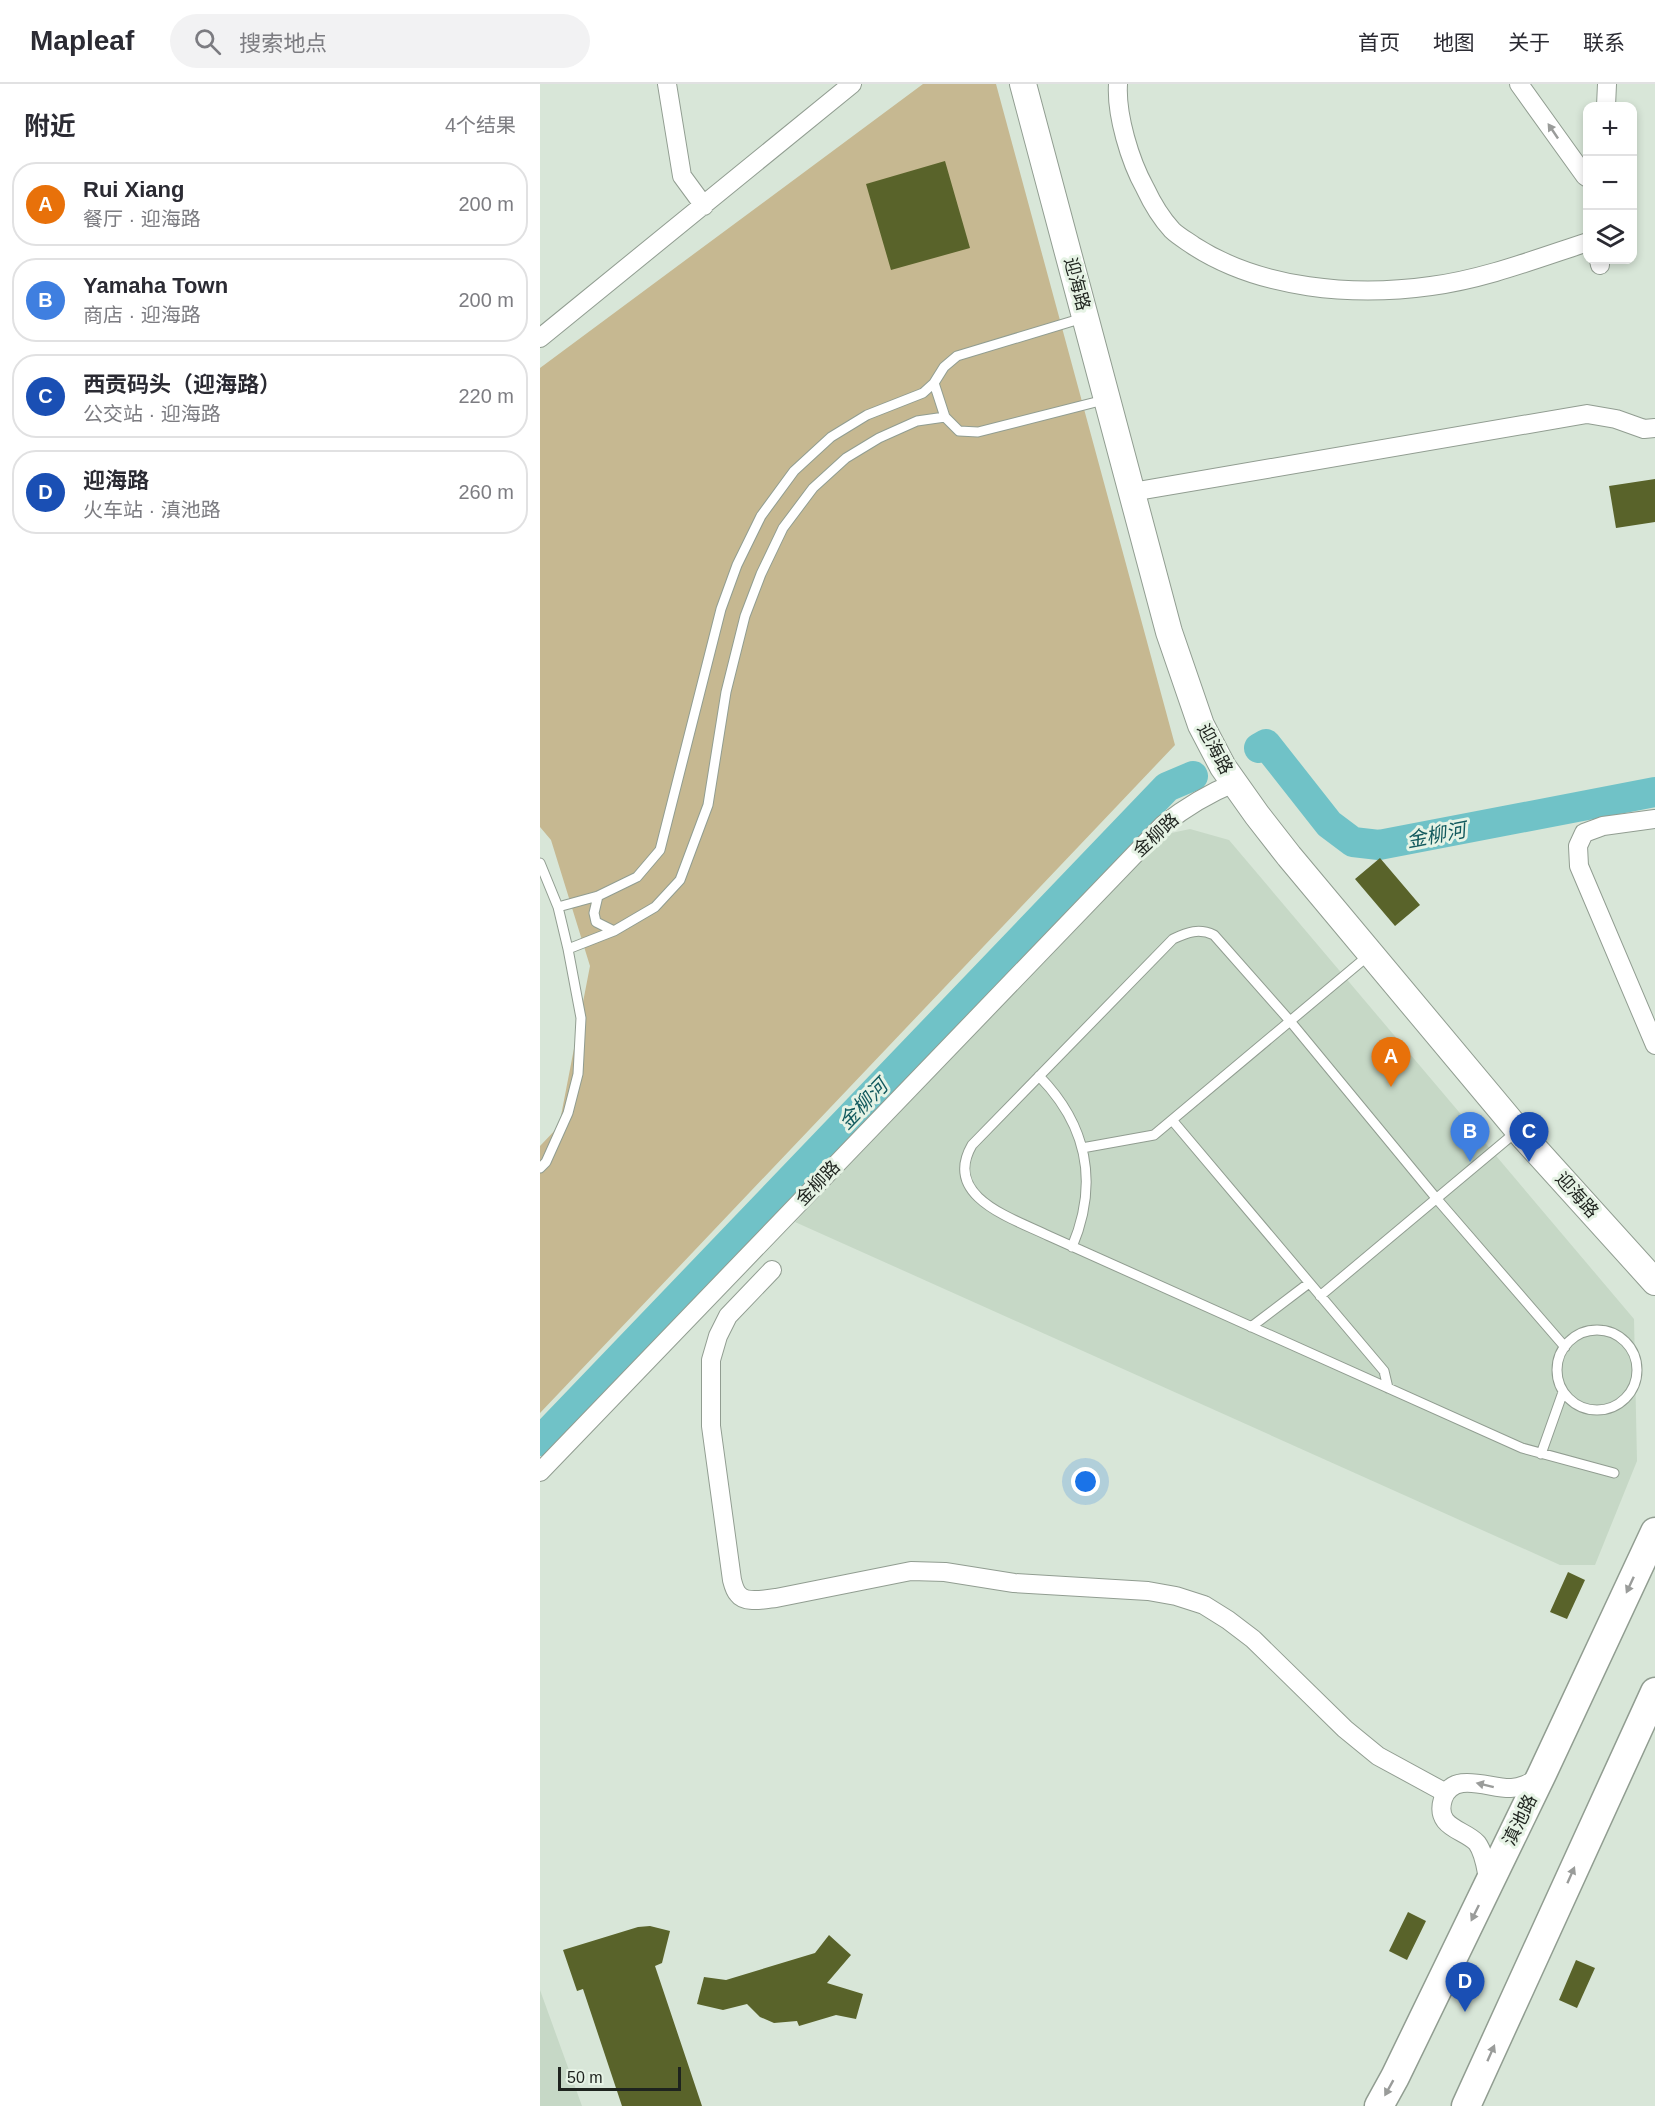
<!DOCTYPE html>
<html lang="zh">
<head>
<meta charset="utf-8">
<style>
	:root { --surface:#fff; --page:#f2f2f3; --text:#2b2b33; --muted:#7c7c81; --line:#e1e1e2; --accent:#b82955 }
	body { margin:0; font-family:Arial,"Noto Sans SC",sans-serif; background:var(--page); color:var(--text) }
	.controls { position:absolute; right:18px; top:18px; display:grid; overflow:hidden; border-radius:12px; box-shadow:0 3px 9px #0003 }
	.controls button { width:54px; height:54px; display:grid; place-items:center; padding:0; border:0; border-bottom:2px solid var(--line); background:var(--surface); color:var(--text); font:30px sans-serif }
	.scale { position:absolute; left:18px; bottom:15px; width:123px; box-sizing:border-box; padding-left:6px; border:3px solid #1e231e; border-top:0; font-size:16px; line-height:21px; white-space:nowrap; color:#1e231e; -webkit-text-stroke:4px #e6f3e5; paint-order:stroke }
	.you { position:absolute; left:546px; top:1398px; width:21px; height:21px; margin:-15px; border:4px solid #fff; border-radius:50%; background:#1a73e8; box-shadow:0 0 0 9px #1a73e833 }
	.badge { display:grid; place-items:center; width:39px; height:39px; border-radius:50%; background:var(--accent); color:#fff; font-size:20px; font-weight:700 }
	.pin { position:absolute; translate:-50% -50px; filter:drop-shadow(0 2px 3px #0008) }
	.pin::after { content:''; position:absolute; top:32px; width:21px; height:18px; background:inherit; clip-path:polygon(0 0,100% 0,50% 100%) }
	.list { margin:0; padding:0; list-style:none }
	h2 { display:flex; justify-content:space-between; align-items:center; height:78px; margin:0; padding:0 24px; font-size:26px }
	h2 small { font-size:20px; font-weight:400; color:var(--muted) }
	.list li { display:grid; grid-template-columns:39px 1fr auto; gap:18px; align-items:center; box-sizing:border-box; height:84px; margin:0 12px 12px; padding:0 12px; border:2px solid var(--line); border-radius:24px }
	.list b { display:block; font-size:22px; white-space:nowrap }
	.list p { margin:0; font-size:20px; white-space:nowrap; color:var(--muted) }
	.list em { font-size:20px; font-style:normal; color:var(--muted) }
	.icon { flex:none; width:33px; height:33px; fill:none; stroke:currentColor; stroke-width:2; stroke-linecap:round; stroke-linejoin:round }
	.map { position:relative; flex:none; width:1115px; height:2022px; overflow:hidden }
	header { display:flex; align-items:center; gap:36px; box-sizing:border-box; height:84px; padding:0 30px; background:var(--surface); border-bottom:2px solid var(--line) }
	header strong { font-size:28px }
	nav { display:flex; gap:33px; margin-inline-start:auto; font-size:21px }
	.search { width:420px; height:54px; background:var(--page); display:flex; align-items:center; gap:15px; box-sizing:border-box; padding:0 21px; border-radius:33px; color:var(--muted); font-size:22px }
	main { display:flex }
	aside { flex:1; background:var(--surface) }
	.map>svg:first-child { display:block }
</style>
</head>
<body>
<header>
<strong>Mapleaf</strong>
<div class="search"><svg class="icon" aria-label="search" viewBox="0 0 24 24"><circle cx="10" cy="10" r="6"/><path d="M15 15l6 6"/></svg>搜索地点</div>
<nav><a>首页</a><a>地图</a><a>关于</a><a>联系</a></nav>
</header>
<main>
<aside>
<h2>附近<small>4个结果</small></h2>
<ul class="list">
<li><span class="badge" style="background:#e8710a">A</span><div><b>Rui Xiang</b><p>餐厅 · 迎海路</p></div><em>200 m</em></li>
<li><span class="badge" style="background:#3f7fe0">B</span><div><b>Yamaha Town</b><p>商店 · 迎海路</p></div><em>200 m</em></li>
<li><span class="badge" style="background:#1a4fb4">C</span><div><b>西贡码头（迎海路）</b><p>公交站 · 迎海路</p></div><em>220 m</em></li>
<li><span class="badge" style="background:#1a4fb4">D</span><div><b>迎海路</b><p>火车站 · 滇池路</p></div><em>260 m</em></li>
</ul>
</aside>
<div class="map">
<svg width="1115" height="2022" viewBox="0 0 1115 2022">
	<rect width="100%" height="100%" fill="#d8e6d8"/>
	<path fill="#c6d8c6" d="M650,745L689,756L1094,1235L1097,1377L1055,1481H1020L255,1138L622,751Z
		M0,1906L42,2022H0Z"/>
	<path fill="#c6b891" d="M383,0H456L635,661L0,1329V1062L19,1042L50,882L11,756L0,743V284Z"/>
	<g fill="none" stroke-linecap="round" stroke-linejoin="round">
		<path stroke="#70c2c7" stroke-width="30" d="M719,664L726,660L789,740L813,758L839,761L1115,708
			M0,1357L627,703L653,692"/>
	</g>
	<path fill="#59632a" d="M405,77L430,164L351,186L326,100Z
		M1115,395V438L1076,444L1069,402Z
		M840,774L880,821L855,842L815,795Z
		M1028,1488L1045,1496L1027,1535L1010,1528Z
		M868,1828L886,1837L867,1876L849,1867Z
		M110,1842L130,1847L122,1879L115,1882L162,2022H82L43,1905L37,1907L23,1866L98,1843Z
		M289,1851L311,1871L287,1899L323,1910L316,1935L296,1931L259,1942L257,1937L234,1939L220,1933L207,1920L183,1926L157,1920L164,1893L186,1896L275,1869Z
		M1036,1876L1055,1884L1037,1924L1019,1916Z"/>
	<g fill="none" stroke-linecap="round" stroke-linejoin="round">
		<defs>
			<path id="lane" d="M394,299L405,333L419,347L438,348L564,316
				M0,779L18,823L28,865L41,934L38,990L28,1029L6,1078L0,1084
				M58,812L54,829L56,838L74,847
				M18,823L58,812L97,793L120,766L181,525L197,481L221,432L254,387L291,353L327,331L383,309L394,299L404,283L417,272L543,234
				M28,865L74,847L115,823L140,796L168,721L186,608L205,532L221,490L243,444L273,404L306,374L339,354L377,337L405,333
				M499,992C547,1041 559,1099 532,1163
				M632,1036L844,1287L848,1304
				M542,1064L614,1051L829,871
				M780,1212L976,1048
				M711,1243L769,1199
				M1017 1286a40 40 0 1 1 80 0a40 40 0 1 1-80 0Z
				M1025,1263L896,1114L750,937L674,851C659,844 648,848 633,855L432,1061C402,1113 472,1134 509,1152L982,1364L1074,1389
				M1001,1370L1023,1308"/>
			<path id="street" d="M127,0L142,92L164,122
				M578,0C576,31 590,77 605,104C612,119 621,134 632,146C638,152 647,157 654,162C721,205 813,213 891,202C944,195 996,175 1048,158
				M979,0L1045,92L1048,94
				M1066,22L1067,0
				M1059,176L1060,181
				M0,254L312,0
				M592,408L1047,330L1076,335L1104,345L1115,344
				M1115,735L1063,742L1044,749L1038,762L1039,782L1115,961
				M232,1186L188,1232L178,1252L171,1276V1342L192,1496C193,1500 195,1507 198,1510C205,1520 226,1515 236,1514L371,1487L405,1488L474,1499L608,1507L636,1512L664,1521L688,1536L713,1555L805,1645L838,1672L906,1709
				M0,1388L623,741C646,723 667,710 694,699
				M949,1799C946,1786 945,1770 937,1759C924,1745 894,1744 903,1715C913,1686 950,1705 971,1704C982,1704 991,1698 1001,1692"/>
			<path id="secondary" d="M483,0L629,548L661,641L683,683L717,731L749,772L983,1052L1115,1198"/>
			<path id="primary" d="M839,2022L855,1993L1001,1692L1115,1448
				M926,2022L1115,1608"/>
		</defs>
		<use href="#lane" stroke="#919d91" stroke-width="11"/>
		<use href="#street" stroke="#919d91" stroke-width="20"/>
		<use href="#secondary" stroke="#919d91" stroke-width="28"/>
		<use href="#primary" stroke="#919d91" stroke-width="31"/>
		<use href="#lane" stroke="#fff" stroke-width="9"/>
		<use href="#street" stroke="#fff" stroke-width="18"/>
		<use href="#secondary" stroke="#fff" stroke-width="26"/>
		<use href="#primary" stroke="#fff" stroke-width="28"/>
	</g>
	<defs><path id="oneway-solid" d="M-6-.8H1V-3.2L6.5 0L1 3.2V.8H-6Z" transform="scale(1.5)"/></defs>
	<g fill="#9a9c9a">
		<use href="#oneway-solid" transform="translate(1013 47) rotate(-124)"/>
		<use href="#oneway-solid" transform="translate(1090 1501) rotate(115)"/>
		<use href="#oneway-solid" transform="translate(945 1701) rotate(-166)"/>
		<use href="#oneway-solid" transform="translate(1031 1791) rotate(-66)"/>
		<use href="#oneway-solid" transform="translate(935 1829) rotate(116)"/>
		<use href="#oneway-solid" transform="translate(951 1969) rotate(-66)"/>
		<use href="#oneway-solid" transform="translate(849 2004) rotate(119)"/>
	</g>
	<g text-anchor="middle" dominant-baseline="central" stroke-width="6" stroke-linejoin="round" paint-order="stroke">
		<g font-size="18" fill="#1e231e" stroke="#e6f3e5">
			<text transform="translate(537 200) rotate(75)">迎海路</text>
			<text transform="translate(675 665) rotate(62)">迎海路</text>
			<text transform="translate(616 751) rotate(-43)">金柳路</text>
			<text transform="translate(278 1099) rotate(-46)">金柳路</text>
			<text transform="translate(1037 1111) rotate(48)">迎海路</text>
			<text transform="translate(980 1736) rotate(-64)">滇池路</text>
		</g>
		<g font-size="20" font-style="italic" fill="#135a5e" stroke="#e6f3e5">
			<text transform="translate(896 751) rotate(-11)">金柳河</text>
			<text transform="translate(323 1020) rotate(-46)">金柳河</text>
		</g>
	</g>
</svg>
<div class="controls">
<button>+</button>
<button>−</button>
<button><svg class="icon" aria-label="layers" viewBox="0 0 24 24"><path d="M12 4l9 5-9 5-9-5zM3 14l9 5 9-5"/></svg></button>
</div>
<div class="scale">50 m</div>
<div class="you"></div>
<div class="pin badge" style="left:851px;top:1003px;background:#e8710a">A</div>
<div class="pin badge" style="left:930px;top:1078px;background:#3f7fe0">B</div>
<div class="pin badge" style="left:989px;top:1078px;background:#1a4fb4">C</div>
<div class="pin badge" style="left:925px;top:1928px;background:#1a4fb4">D</div>
</div>
</main>
</body>
</html>
